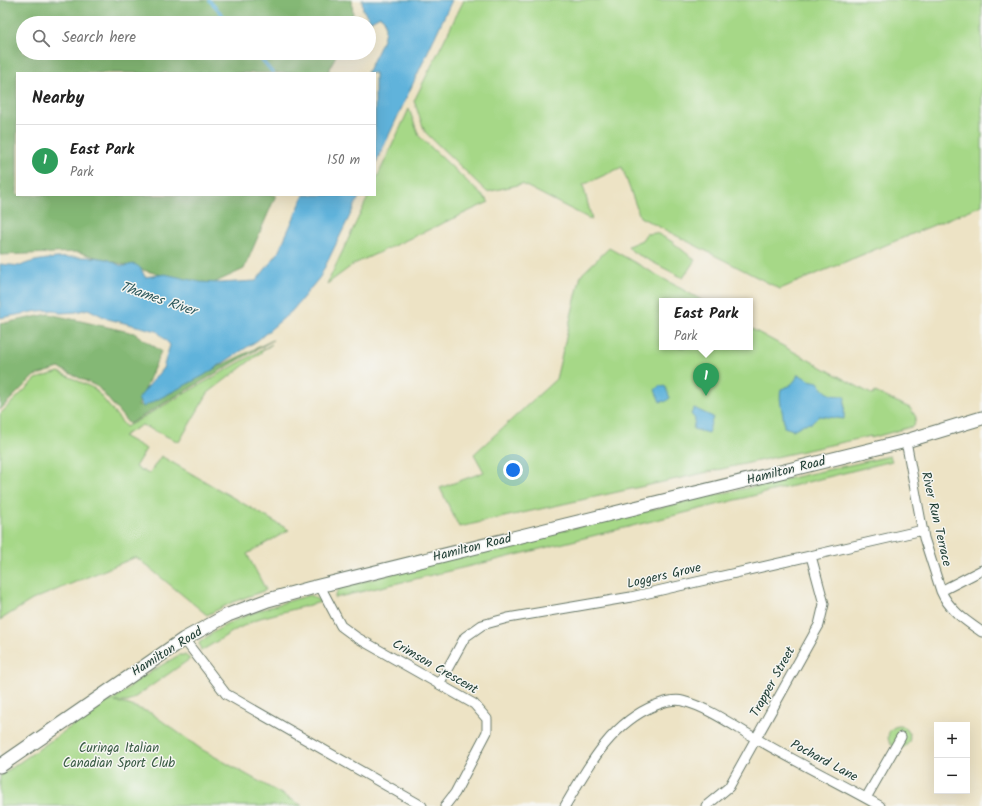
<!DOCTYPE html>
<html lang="en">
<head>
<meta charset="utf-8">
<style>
	:root { --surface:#fff; --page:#f2f2f2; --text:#222; --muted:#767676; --line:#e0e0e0; --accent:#1a73e8 }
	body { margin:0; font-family:Kalam,sans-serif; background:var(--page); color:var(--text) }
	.controls { position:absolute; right:12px; bottom:12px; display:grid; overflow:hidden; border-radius:0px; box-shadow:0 4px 16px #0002 }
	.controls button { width:36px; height:36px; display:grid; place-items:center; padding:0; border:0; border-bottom:1px solid var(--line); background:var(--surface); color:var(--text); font:20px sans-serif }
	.you { position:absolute; left:513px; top:470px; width:14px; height:14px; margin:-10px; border:3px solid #fff; border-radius:50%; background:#1a73e8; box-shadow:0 0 0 6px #1a73e833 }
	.badge { display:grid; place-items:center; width:26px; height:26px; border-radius:50%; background:var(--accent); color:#fff; font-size:13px; font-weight:700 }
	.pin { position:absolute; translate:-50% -33px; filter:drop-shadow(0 1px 2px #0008) }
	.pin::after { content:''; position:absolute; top:21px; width:14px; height:12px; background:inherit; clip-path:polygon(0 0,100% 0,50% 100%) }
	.popup { position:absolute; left:659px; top:298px; width:94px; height:52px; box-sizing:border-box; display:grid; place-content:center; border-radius:0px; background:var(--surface); filter:drop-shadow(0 1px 3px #0005); font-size:13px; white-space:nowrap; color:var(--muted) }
	.popup b { font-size:15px; color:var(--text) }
	.popup::after { content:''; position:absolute; left:50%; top:100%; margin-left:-8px; border:8px solid transparent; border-top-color:var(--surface) }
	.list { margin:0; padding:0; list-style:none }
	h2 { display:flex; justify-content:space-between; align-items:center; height:52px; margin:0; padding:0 16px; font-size:17px }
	h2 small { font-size:13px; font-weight:400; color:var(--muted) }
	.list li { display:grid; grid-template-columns:26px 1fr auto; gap:12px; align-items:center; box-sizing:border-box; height:72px; padding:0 16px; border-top:1px solid var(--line) }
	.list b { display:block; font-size:15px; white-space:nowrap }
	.list p { margin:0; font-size:13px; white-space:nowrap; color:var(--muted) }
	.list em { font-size:13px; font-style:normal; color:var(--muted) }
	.icon { flex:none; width:22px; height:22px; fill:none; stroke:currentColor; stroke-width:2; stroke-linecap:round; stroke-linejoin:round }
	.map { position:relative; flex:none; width:982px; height:806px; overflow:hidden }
	.search { position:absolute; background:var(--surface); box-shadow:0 4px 16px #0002; left:16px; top:16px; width:360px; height:44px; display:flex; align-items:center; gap:10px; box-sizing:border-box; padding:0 14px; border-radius:22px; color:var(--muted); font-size:15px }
	.panel { position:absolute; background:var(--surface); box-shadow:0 4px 16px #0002; left:16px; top:72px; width:360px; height:124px; border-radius:0px }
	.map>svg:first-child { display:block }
</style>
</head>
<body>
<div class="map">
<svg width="982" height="806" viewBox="0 0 982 806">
	<rect width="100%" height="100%" fill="#f6f6f2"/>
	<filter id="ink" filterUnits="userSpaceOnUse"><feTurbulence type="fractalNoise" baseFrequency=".025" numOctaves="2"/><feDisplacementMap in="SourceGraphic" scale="8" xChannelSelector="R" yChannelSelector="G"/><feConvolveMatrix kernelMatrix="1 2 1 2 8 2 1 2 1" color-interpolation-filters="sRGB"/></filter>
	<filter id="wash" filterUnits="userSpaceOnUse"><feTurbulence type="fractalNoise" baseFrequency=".012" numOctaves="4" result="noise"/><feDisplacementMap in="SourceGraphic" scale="16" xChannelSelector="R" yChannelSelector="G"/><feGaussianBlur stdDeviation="0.9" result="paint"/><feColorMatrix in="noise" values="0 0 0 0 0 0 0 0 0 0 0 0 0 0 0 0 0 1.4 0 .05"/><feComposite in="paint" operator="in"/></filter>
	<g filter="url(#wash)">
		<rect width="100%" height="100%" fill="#ede3c5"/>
		<path fill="#a6d887" stroke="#628a5e" d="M464,0H982V205L780,289L640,217L622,167L583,185L592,220L522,184L487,192L425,132L414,101Z
			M409,109L419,136L489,202L354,264L327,284L369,195H375V182Z
			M656,233L671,241L695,260L683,278L633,252L628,246L642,240L646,234Z
			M609,248L703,301H662V347H750V328L873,395L875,392L910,408L916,417L914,426L871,438V436L459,527L440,488L484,472L474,454L556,379L581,275Z
			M272,344L208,393L179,442L142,425L123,436L146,449L135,467L149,474L161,456L289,530L247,554L266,590L233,602L207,615L136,557L32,600L0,620V414L36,379L59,372L95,389L126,427Z
			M890,456L892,461L500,559L334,598L339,588C521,537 706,497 890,456Z
			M310,595L321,602L260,618L237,629L201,651L199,643C230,617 272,606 310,595Z
			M179,655H185L190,659L128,702H115L129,705L151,713L201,749L303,806H0V776L108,701H112L142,677Z
			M888 737a11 11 0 1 1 22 0a11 11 0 1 1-22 0Z"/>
		<path fill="#84b874" stroke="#527a54" d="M0,0H352L353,16L350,23H23V53H337L328,73H17V195H276L244,269L205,287L78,252L0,255Z
			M49,314L134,333L161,351L138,406L273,340L129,424L98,387L59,368L34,376L0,410V324Z"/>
		<path fill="#60b3db" stroke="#407888" d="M362,0H452L375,165V73H367C374,56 389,38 384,19L380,16L371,21L363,10Z
			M304,195H360L320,277L292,311L258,340L203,376L143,407L138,399L163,368L170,345L157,331L108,319L88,309L76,312L60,313L54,310L38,311L0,318V264L21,266C35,257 89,255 106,259C112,260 118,266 124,266C128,266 132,263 136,265C141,267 143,273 145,277L165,274L200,282L220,283L256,281L278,253Z
			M798,374L809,380L818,382C826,394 831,396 845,396L844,419L819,416L812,423L804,424L793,430L784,427C784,413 778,402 781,389C790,386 795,383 798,374Z
			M660,385L662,387L665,386L670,398L665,402L663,401L660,402L655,390Z
			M694,408L713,417L708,433L693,429L695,419L691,414Z"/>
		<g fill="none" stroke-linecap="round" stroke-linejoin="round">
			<path stroke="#60b3db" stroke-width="3" d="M209,0L230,23
				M256,53L273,73"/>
		</g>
	</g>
	<g filter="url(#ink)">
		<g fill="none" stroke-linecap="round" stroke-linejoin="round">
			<defs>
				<path id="street" d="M906,441L924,538L941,591C949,610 966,621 982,632
					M320,586L341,626L356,637L474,704L487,719V732L455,793L445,806
					M941,591L982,570
					M184,639L226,694L422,806
					M439,684L465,637L482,625L508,618L631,597L923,530
					M866,798L901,737
					M565,806C588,766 612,722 656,705C664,702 675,699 683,701C709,708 732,725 755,738C796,762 839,783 880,806
					M706,806L729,787L819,625L824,604L811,556"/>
				<path id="secondary" d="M0,766L184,639L228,615L268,600L311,588L906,441L982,418"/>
			</defs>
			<use href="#street" stroke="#677767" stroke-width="11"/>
			<use href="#secondary" stroke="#677767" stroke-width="15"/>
			<use href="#street" stroke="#fff" stroke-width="9"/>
			<use href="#secondary" stroke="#fff" stroke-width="13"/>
		</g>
	</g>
	<g text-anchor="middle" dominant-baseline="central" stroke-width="3" stroke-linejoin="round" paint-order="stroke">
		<g font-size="13" fill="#1f3d34" stroke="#f6f6f2">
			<text transform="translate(786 471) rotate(-14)">Hamilton Road</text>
			<text transform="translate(936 519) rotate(77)">River Run Terrace</text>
			<text transform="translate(472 548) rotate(-14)">Hamilton Road</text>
			<text transform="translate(664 576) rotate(-13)">Loggers Grove</text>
			<text transform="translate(167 652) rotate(-32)">Hamilton Road</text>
			<text transform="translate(435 667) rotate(30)">Crimson Crescent</text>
			<text transform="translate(773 682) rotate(-61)">Trapper Street</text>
			<text transform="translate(824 761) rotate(28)">Pochard Lane</text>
		</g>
		<g font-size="13" fill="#3a5c45" stroke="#f6f6f2">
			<text x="119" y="748">Curinga Italian<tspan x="119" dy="15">Canadian Sport Club</tspan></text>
		</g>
		<g font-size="14" font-style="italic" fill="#2f5a5e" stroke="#f6f6f2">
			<text transform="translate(158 299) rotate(19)">Thames River</text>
		</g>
	</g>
</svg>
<div class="controls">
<button>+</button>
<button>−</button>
</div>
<div class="you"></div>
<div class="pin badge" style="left:706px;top:396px;background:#2e9e5b">1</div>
<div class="popup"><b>East Park</b>Park</div>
<div class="search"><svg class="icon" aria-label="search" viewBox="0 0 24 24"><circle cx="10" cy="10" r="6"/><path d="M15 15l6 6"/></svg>Search here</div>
<section class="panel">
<h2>Nearby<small></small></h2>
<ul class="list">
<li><span class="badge" style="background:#2e9e5b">1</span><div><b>East Park</b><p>Park</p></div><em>150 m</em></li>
</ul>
</section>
</div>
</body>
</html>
